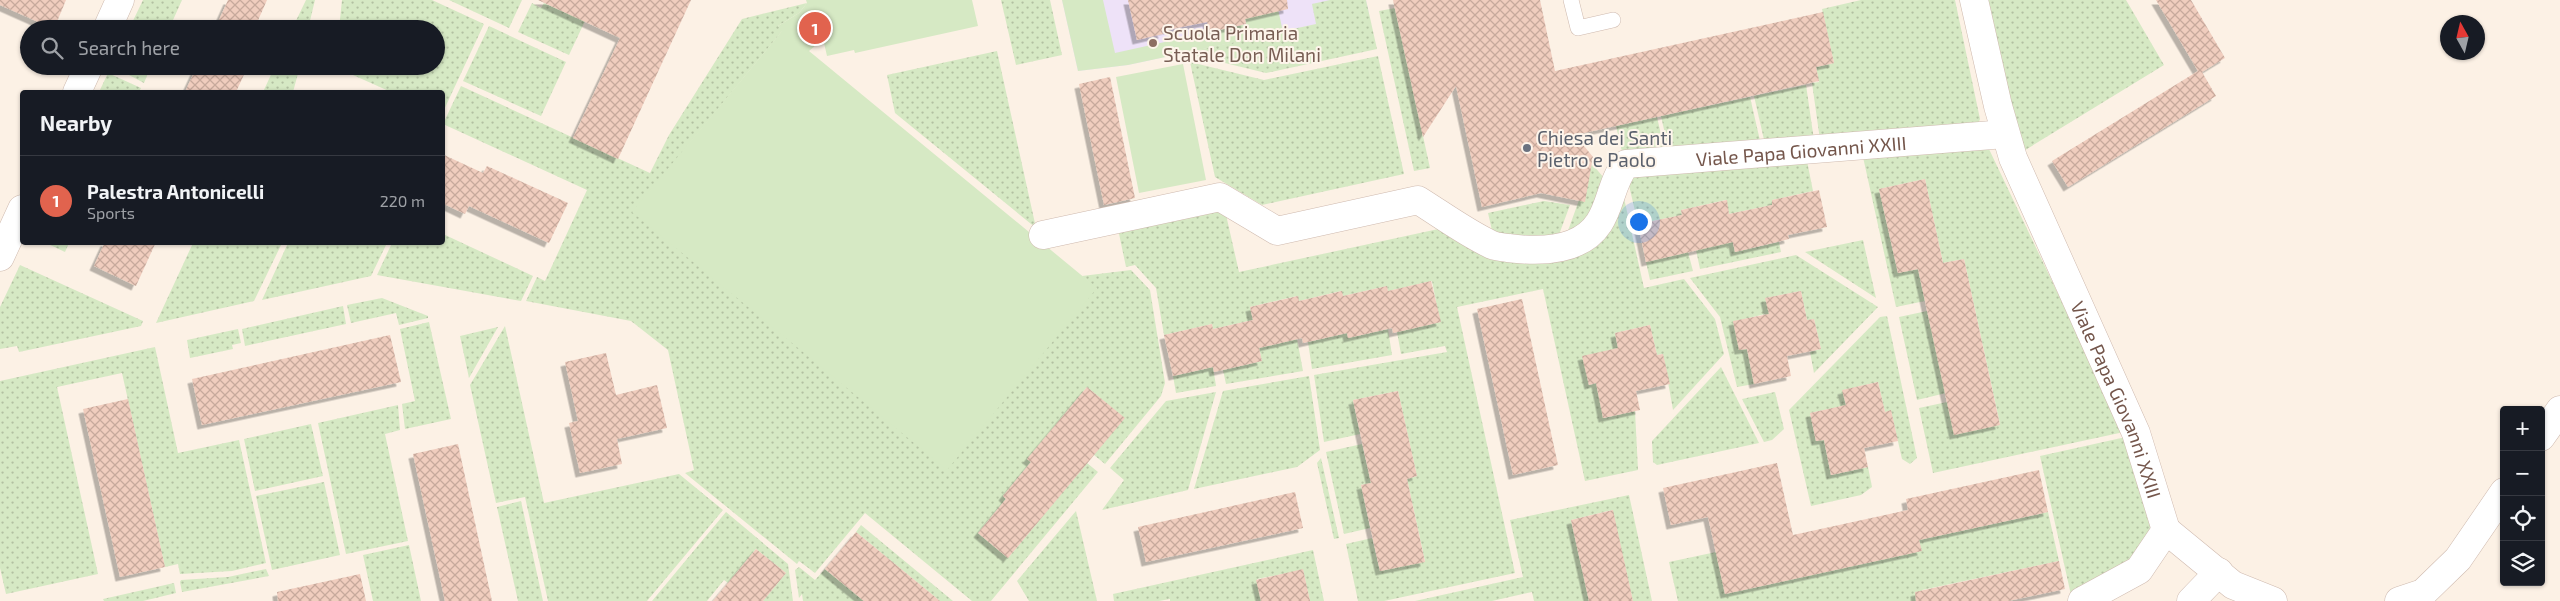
<!DOCTYPE html>
<html lang="en">
<head>
<meta charset="utf-8">
<style>
	:root { --surface:#171b24; --page:#242831; --text:#f1f3f6; --muted:#9ea1a6; --line:#363941; --accent:#e1634e }
	body { margin:0; font-family:"Exo 2",sans-serif; background:var(--page); color:var(--text) }
	.controls { position:absolute; right:15px; bottom:15px; display:grid; overflow:hidden; border-radius:5px; box-shadow:0 1px 4px #0004 }
	.controls button { width:45px; height:45px; display:grid; place-items:center; padding:0; border:0; border-bottom:1px solid var(--line); background:var(--surface); color:var(--text); font:25px sans-serif }
	.compass { position:absolute; left:2440px; top:15px; width:45px; height:45px; border-radius:50%; background:var(--surface); box-shadow:0 1px 4px #0004; rotate:352deg }
	.you { position:absolute; left:1638px; top:221px; width:18px; height:18px; margin:-12px; border:4px solid #fff; border-radius:50%; background:#1a73e8; box-shadow:0 0 0 8px #1a73e833 }
	.badge { display:grid; place-items:center; width:32px; height:32px; border-radius:50%; background:var(--accent); color:#fff; font-size:16px; font-weight:700 }
	.pin { position:absolute; translate:-50% -50%; border:2px solid #fff; box-shadow:0 1px 5px #0006 }
	.list { margin:0; padding:0; list-style:none }
	h2 { display:flex; justify-content:space-between; align-items:center; height:65px; margin:0; padding:0 20px; font-size:21px }
	h2 small { font-size:16px; font-weight:400; color:var(--muted) }
	.list li { display:grid; grid-template-columns:32px 1fr auto; gap:15px; align-items:center; box-sizing:border-box; height:90px; padding:0 20px; border-top:1px solid var(--line) }
	.list b { display:block; font-size:19px; white-space:nowrap }
	.list p { margin:0; font-size:16px; white-space:nowrap; color:var(--muted) }
	.list em { font-size:16px; font-style:normal; color:var(--muted) }
	.icon { flex:none; width:28px; height:28px; fill:none; stroke:currentColor; stroke-width:2; stroke-linecap:round; stroke-linejoin:round }
	.map { position:relative; flex:none; width:2560px; height:601px; overflow:hidden }
	.search { position:absolute; background:var(--surface); box-shadow:0 1px 4px #0004; left:20px; top:20px; width:425px; height:55px; display:flex; align-items:center; gap:12px; box-sizing:border-box; padding:0 18px; border-radius:28px; color:var(--muted); font-size:19px }
	.panel { position:absolute; background:var(--surface); box-shadow:0 1px 4px #0004; left:20px; top:90px; width:425px; height:155px; border-radius:5px }
	.map>svg:first-child { display:block }
</style>
</head>
<body>
<div class="map">
<svg width="2560" height="601" viewBox="0 0 2560 601">
	<defs>
		<pattern id="grass-dots" width="8" height="8" patternUnits="userSpaceOnUse" patternTransform="scale(1.25)"><rect width="8" height="8" fill="#d6e9c4"/><path d="M2 2h.1M6 6h.1" fill="none" stroke="#b2c0a1" stroke-width="1.8" stroke-linecap="round"/></pattern>
		<pattern id="building-cross-hatch" width="8" height="8" patternUnits="userSpaceOnUse" patternTransform="scale(1.25)"><rect width="8" height="8" fill="#f0cdbe"/><path d="M0 0l8 8M0 8l8-8" fill="none" stroke="#c7a99c"/></pattern>
		<filter id="shadow"><feDropShadow dx="-4.5" dy="4.5" stdDeviation="0" flood-color="#0004"/></filter>
	</defs>
	<rect width="100%" height="100%" fill="#fcf1e5"/>
	<path fill="#eee2f8" d="M1062,0H1366L1369,13L1128,65L1078,71Z"/>
	<path fill="url(#grass-dots)" d="M143,0H182L169,29H129Z
		M306,0H315L308,29H292Z
		M342,0H432L484,24L443,112L442,92H391L335,67L436,66V29H339Z
		M449,0H522L509,28Z
		M1001,0H1050L1062,55L1016,65Z
		M1330,0H1366L1377,49L1266,73L1184,53L1316,24L1312,4Z
		M1861,0H1955L1980,119L1977,127L1820,140L1812,83L1819,82L1816,67L1834,63L1822,9Z
		M1984,0H2126L2164,65L2022,152Z
		M532,3L541,8L544,3L585,21L569,55L518,32Z
		M807,3L799,13L778,26L783,30L633,212L1097,289L1082,276L1131,270L1150,290L1165,383L1161,396L1105,464L1094,455L1124,418L1087,387L1028,459L1031,462L1003,496L1006,499L978,533L1008,558L1087,463L1098,472L991,601H972L865,513L815,573L799,561L797,564L685,473L694,470L668,350L631,321L526,301L537,277L545,281L587,190L443,124L461,86L650,173L669,135L742,19Z
		M1395,8L1430,168L1414,171L1379,11Z
		M489,26L566,62L541,116L463,81Z
		M997,51L1036,228L895,113L887,75Z
		M1378,56L1404,174L1262,205L1215,177L1190,62L1264,80Z
		M112,66H151L144,83Z
		M275,66H300L293,92H263Z
		M108,73L141,88L139,92H99Z
		M1806,85L1814,140L1765,144L1754,96Z
		M1750,97L1761,145L1669,152L1661,116Z
		M1657,117L1665,152L1623,156L1616,126Z
		M1988,147L2124,432L1933,473L1919,408L1947,402L2000,424L1964,259L1943,263L1925,179L1879,189L1898,273L1918,269L1925,301L1896,307L1863,157Z
		M1807,161L1813,191L1772,200V205L1729,214L1726,200L1681,210L1682,215L1638,224L1628,181L1632,175Z
		M1592,164L1605,179L1596,213L1565,239Z
		M1622,189L1644,288L1684,279L1715,319L1724,354L1673,410L1663,354L1657,355L1650,325L1615,333L1621,363L1583,356L1589,385L1596,383L1604,418L1635,411L1638,470L1585,481L1543,289L1457,307L1515,573L1384,601H1358L1346,544L1372,538L1380,571L1425,561L1407,479L1417,476L1398,391L1353,400L1360,434L1324,442L1314,375L1447,352L1445,346L1401,354L1397,332L1440,322L1432,281L1388,291L1387,286L1343,296L1341,291L1299,301L1297,296L1250,307L1253,320L1213,329L1212,324L1164,335L1156,288L1135,265L1126,267L1118,229L1224,206L1239,272L1443,228L1570,258C1612,248 1612,225 1622,189Z
		M1544,201L1570,205L1557,240L1494,239L1488,213Z
		M443,234L533,276L521,301L377,275L392,243L442,242Z
		M1732,240L1735,252L1779,242L1781,252L1700,269L1696,250Z
		M1863,240L1876,298L1805,252Z
		M46,243H69L65,252Z
		M193,243H282L254,301L156,323Z
		M288,243V242L387,243L371,276L262,300Z
		M1688,252L1693,271L1650,280L1646,262Z
		M1796,255L1878,307L1814,373L1810,352L1821,349L1814,319L1807,320L1801,291L1766,298L1772,328L1769,329L1765,314L1733,322L1747,349L1754,384L1737,387L1720,317L1690,278Z
		M20,265L143,321L141,326L19,352L17,346L0,349V307Z
		M382,298L428,316V318L399,325L396,313L351,323L347,305Z
		M343,306L346,324L245,346L242,329Z
		M1927,311L1946,393L1917,400L1899,317Z
		M1887,316L1917,458L1910,464L1902,459L1891,411L1885,412L1878,382L1843,390L1849,420L1843,406L1810,413L1816,441L1824,440L1831,475L1868,467L1872,487L1861,495L1811,506L1789,410L1880,317Z
		M429,322L451,419L405,429L402,404L415,401L400,329Z
		M505,326L544,503L679,474L723,510L647,601H548L525,497L496,503L470,385Z
		M498,327L469,378L460,336Z
		M238,329L241,343L232,345L233,349L190,358L187,340Z
		M1388,329L1392,355L1312,369L1308,342L1347,333L1348,338Z
		M1297,339L1303,371L1226,384L1223,370L1262,361L1259,348Z
		M155,347L178,453L239,440L266,563L232,571L180,574L178,564L165,567L122,373L57,387L98,574L6,594L0,568V381Z
		M1213,367L1216,386L1176,393L1173,376Z
		M1721,367L1759,443L1657,465L1653,462L1652,441Z
		M1309,376L1320,450L1297,467L1194,489L1223,391Z
		M1216,392L1188,490L1102,510L1124,480L1110,468L1166,401Z
		M1775,392L1784,429L1772,440L1764,442L1742,399Z
		M398,405L400,430L385,434L408,541L346,554L318,423Z
		M311,424L323,476L255,491L244,439Z
		M2126,437C2131,452 2154,515 2152,526C2148,559 2097,579 2071,595L2040,456Z
		M1362,444L1371,483L1361,485L1370,528L1344,534L1326,452Z
		M1321,458L1339,538L1334,539L1317,463Z
		M324,482L340,555L272,570L256,496Z
		M1629,495L1652,601H1633L1612,510L1571,520L1589,601H1534L1532,592L1492,601H1415L1523,577L1510,520Z
		M521,501L543,601H518L497,507Z
		M1076,511L1097,601H1029L1017,581Z
		M726,512L788,564L793,601H763L786,573L756,549L728,583L724,580L707,601H652Z
		M2048,512L2059,561L1922,590L1924,601H1678L1669,562L1716,552L1725,594L1921,551L1919,540Z
		M861,525L953,601H940L856,532Z
		M409,545L421,601H373L363,555Z
		M1313,550L1324,601H1310L1303,570L1257,579L1261,601H1170V599L1159,601H1114L1113,594Z
		M799,567L815,580L825,569L864,601H803L802,594L799,598L795,570Z
		M266,569L269,576L182,592L180,582L181,580L228,577Z
		M174,583L176,593L143,601H104L103,599Z"/>
	<path fill="#d6e9c4" d="M806,0H972L978,26L855,53L854,50L827,56L824,43L816,45L809,51L1097,288L947,470L632,212L782,31L778,26L799,13L807,3Z
		M1062,0H1103L1115,53L1246,24L1241,0H1276L1283,32L1128,65L1078,71Z
		M1183,64L1206,180L1139,193L1116,77Z"/>
	<path fill="url(#building-cross-hatch)" filter="url(#shadow)" d="M0,0H66L54,29L0,5Z
		M228,0H267L256,25L263,29H215Z
		M538,0H691L618,159L573,138L620,38Z
		M1128,0H1287L1288,9L1245,19L1246,24L1210,32L1207,22L1162,31L1163,34L1137,40Z
		M1393,0H1540L1555,71L1823,12L1834,63L1816,67L1819,81L1575,135L1593,157L1585,202L1541,193L1482,207L1456,86L1423,137Z
		M2156,0H2191L2225,58L2202,72L2216,96L2068,187L2052,161L2198,71Z
		M197,66H248L236,92H185Z
		M1110,77L1135,198L1104,205L1079,84Z
		M442,154L483,173L487,166L568,203L549,243L469,206L465,214L442,203Z
		M1925,179L1943,263L1964,259L2000,425L1954,435L1918,269L1898,273L1879,189Z
		M1819,190L1827,227L1788,235L1789,239L1735,252L1733,242L1646,262L1638,224L1682,215L1681,210L1727,200L1729,214L1772,205V200Z
		M105,242H156L136,286L94,266Z
		M1431,281L1441,322L1393,333L1392,328L1348,338L1347,333L1303,343L1302,338L1259,348L1262,361L1214,372L1213,367L1173,376L1164,335L1212,324L1213,329L1253,320L1250,307L1298,296L1299,301L1342,291L1343,296L1387,286L1388,291Z
		M1801,291L1807,320L1814,319L1821,349L1787,356L1791,376L1754,384L1747,349L1739,350L1733,321L1769,314L1765,298Z
		M1522,299L1558,465L1513,475L1477,309Z
		M1650,325L1657,355L1663,354L1670,384L1636,391L1640,410L1603,418L1596,383L1589,385L1582,356L1618,348L1615,333Z
		M390,335L401,382L202,425L192,379Z
		M606,353L616,395L657,385L667,428L617,439L622,464L580,473L569,423L578,421L565,362Z
		M1878,382L1885,412L1891,410L1898,441L1864,448L1868,467L1831,475L1824,440L1816,441L1810,413L1846,405L1842,390Z
		M1087,387L1125,418L1008,558L978,533L1006,499L1003,496L1031,462L1027,459Z
		M1398,391L1417,476L1407,479L1425,562L1380,571L1361,485L1371,483L1353,400Z
		M128,399L165,567L120,577L83,409Z
		M458,444L492,601H445L413,454Z
		M1777,463L1793,535L1908,510L1906,499L2039,470L2048,512L1919,540L1922,551L1725,594L1708,517L1671,525L1663,488Z
		M1295,492L1303,528L1146,562L1138,527Z
		M1613,510L1633,601H1589L1571,520Z
		M856,532L940,601H864L825,569Z
		M756,549L786,573L763,601H713Z
		M2059,561L2065,589L2008,601H1916L1915,592Z
		M1303,569L1310,601H1261L1256,580Z
		M360,574L366,601H278L277,592Z"/>
	<g fill="none" stroke-linecap="round" stroke-linejoin="round">
		<defs>
			<path id="service" d="M1571,0L1578,28L1613,20"/>
			<g id="minor">
				<path id="s1" d="M1974,0L1998,106L2013,158L2136,433L2166,530"/>
				<path d="M107,29L120,0"/>
				<path d="M77,92L89,66"/>
				<path id="s2" d="M1043,235L1220,197L1277,231L1418,200C1442,215 1465,232 1490,244C1495,247 1503,247 1508,248C1539,252 1580,252 1599,223C1611,205 1612,180 1626,164L2005,134"/>
				<path d="M0,257L22,209"/>
				<path d="M2541,437L2560,410"/>
				<path d="M2166,530L2233,585L2273,601"/>
				<path d="M2082,601L2139,570L2166,530"/>
				<path d="M2191,601L2219,572"/>
				<path d="M2399,601L2423,593L2458,559L2504,492"/>
			</g>
		</defs>
		<use href="#service" stroke="#cfbaaf" stroke-width="16"/>
		<use href="#minor" stroke="#cfbaaf" stroke-width="29"/>
		<use href="#service" stroke="#fff" stroke-width="15"/>
		<use href="#minor" stroke="#fff" stroke-width="28"/>
	</g>
	<circle fill="#8d6e63" stroke="#fef5eb" stroke-width="2" cx="1153" cy="43" r="5"/>
	<circle fill="#6b7280" stroke="#fef5eb" stroke-width="2" cx="1527" cy="148" r="5"/>
	<g text-anchor="middle" dominant-baseline="central" stroke-width="4" stroke-linejoin="round" paint-order="stroke">
		<g font-size="19" fill="#785e54" stroke="#fef5eb" text-anchor="start">
			<text x="1163" y="32">Scuola Primaria<tspan x="1163" dy="22">Statale Don Milani</tspan></text>
		</g>
		<g font-size="19" fill="#5b616d" stroke="#fef5eb" text-anchor="start">
			<text x="1537" y="137">Chiesa dei Santi<tspan x="1537" dy="22">Pietro e Paolo</tspan></text>
		</g>
		<g font-size="19" fill="#74564b" stroke="#fef5eb">
			<text stroke="none"><textPath href="#s2" startOffset="835">Viale Papa Giovanni XXIII</textPath></text>
			<text stroke="none"><textPath href="#s1" startOffset="426">Viale Papa Giovanni XXIII</textPath></text>
		</g>
	</g>
</svg>
<div class="controls">
<button>+</button>
<button>−</button>
<button><svg class="icon" aria-label="locate" viewBox="0 0 24 24"><circle cx="12" cy="12" r="6"/><path d="M12 2v4M12 18v4M2 12h4M18 12h4"/></svg></button>
<button><svg class="icon" aria-label="layers" viewBox="0 0 24 24"><path d="M12 4l9 5-9 5-9-5zM3 14l9 5 9-5"/></svg></button>
</div>
<svg class="compass" viewBox="-18 -18 36 36"><path d="M0-13l5 13h-10z" fill="#e53935"/><path d="M0 13l5-13h-10z" fill="#9ea1a6"/></svg>
<div class="you"></div>
<div class="pin badge" style="left:815px;top:28px">1</div>
<div class="search"><svg class="icon" aria-label="search" viewBox="0 0 24 24"><circle cx="10" cy="10" r="6"/><path d="M15 15l6 6"/></svg>Search here</div>
<section class="panel">
<h2>Nearby<small></small></h2>
<ul class="list">
<li><span class="badge">1</span><div><b>Palestra Antonicelli</b><p>Sports</p></div><em>220 m</em></li>
</ul>
</section>
</div>
</body>
</html>
